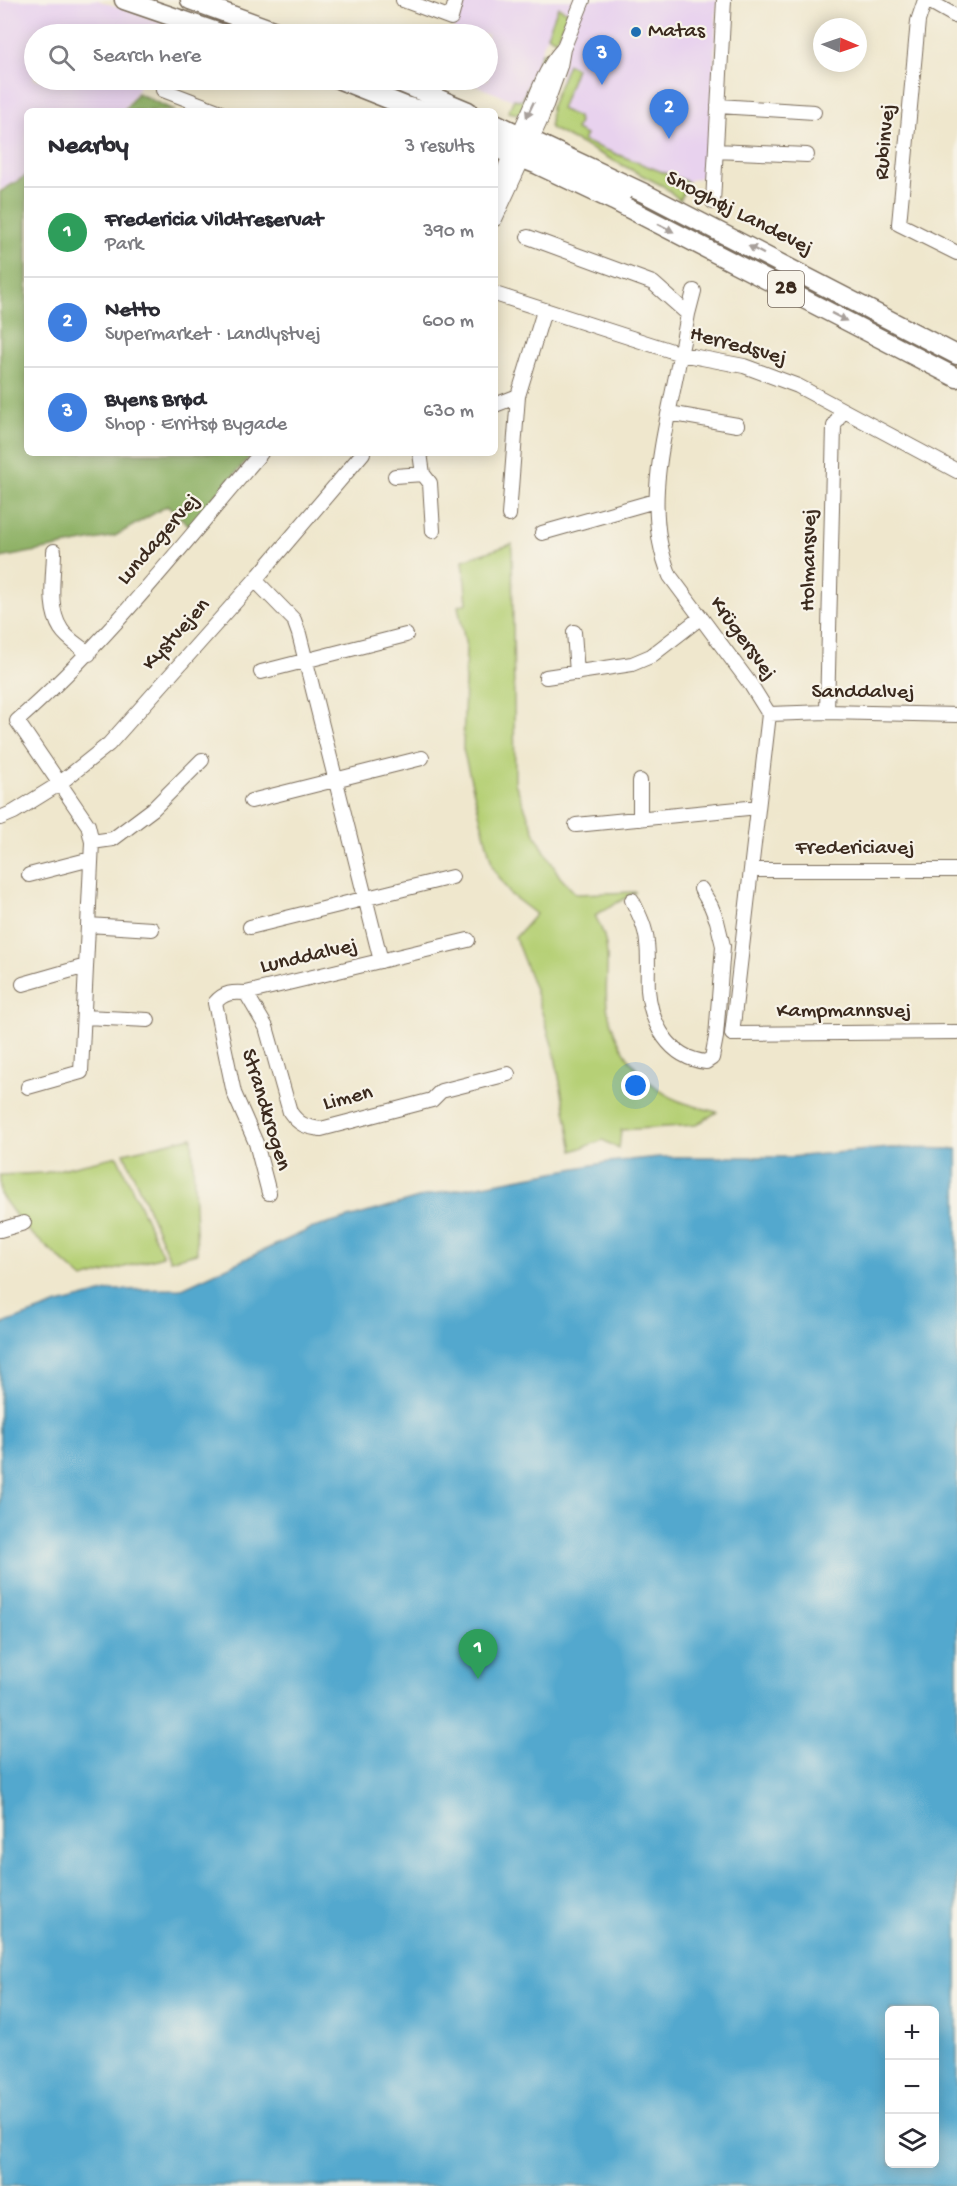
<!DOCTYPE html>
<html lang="en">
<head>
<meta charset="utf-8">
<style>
	:root { --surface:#fff; --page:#f2f2f3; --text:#2b2b33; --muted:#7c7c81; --line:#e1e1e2; --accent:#1f6fb2 }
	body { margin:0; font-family:"Gochi Hand",sans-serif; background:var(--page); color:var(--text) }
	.controls { position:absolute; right:18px; bottom:18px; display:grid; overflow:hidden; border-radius:9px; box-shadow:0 3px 15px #0003 }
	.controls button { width:54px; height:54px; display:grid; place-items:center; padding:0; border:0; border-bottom:2px solid var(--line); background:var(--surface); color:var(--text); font:30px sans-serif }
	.compass { position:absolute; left:813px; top:18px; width:54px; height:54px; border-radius:50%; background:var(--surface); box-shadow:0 3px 15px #0003; rotate:92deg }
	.you { position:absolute; left:636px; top:1086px; width:21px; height:21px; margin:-15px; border:4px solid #fff; border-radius:50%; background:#1a73e8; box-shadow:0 0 0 9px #1a73e833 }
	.badge { display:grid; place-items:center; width:39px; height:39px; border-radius:50%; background:var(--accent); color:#fff; font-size:20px; font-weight:700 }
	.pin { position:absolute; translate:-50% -50px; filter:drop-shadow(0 2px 3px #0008) }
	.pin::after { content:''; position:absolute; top:32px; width:21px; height:18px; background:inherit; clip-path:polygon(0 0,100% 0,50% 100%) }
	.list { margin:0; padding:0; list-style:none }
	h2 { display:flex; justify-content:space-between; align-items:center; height:78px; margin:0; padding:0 24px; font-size:26px }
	h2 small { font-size:20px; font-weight:400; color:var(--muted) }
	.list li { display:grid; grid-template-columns:39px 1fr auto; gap:18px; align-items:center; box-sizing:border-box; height:90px; padding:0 24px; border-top:2px solid var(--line) }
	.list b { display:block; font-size:22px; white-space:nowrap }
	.list p { margin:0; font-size:20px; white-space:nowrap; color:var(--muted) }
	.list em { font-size:20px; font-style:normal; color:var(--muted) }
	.icon { flex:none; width:33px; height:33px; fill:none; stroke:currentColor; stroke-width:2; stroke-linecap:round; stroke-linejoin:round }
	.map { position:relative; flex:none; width:957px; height:2186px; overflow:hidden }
	.search { position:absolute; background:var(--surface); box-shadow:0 3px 15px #0003; left:24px; top:24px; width:474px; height:66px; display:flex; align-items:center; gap:15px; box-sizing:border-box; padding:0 21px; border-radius:33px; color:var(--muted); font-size:22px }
	.panel { position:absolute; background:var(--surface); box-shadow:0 3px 15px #0003; left:24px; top:108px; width:474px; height:348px; border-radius:9px }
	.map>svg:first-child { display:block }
</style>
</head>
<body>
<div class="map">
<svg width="957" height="2186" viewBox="0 0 957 2186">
	<rect width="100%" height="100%" fill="#f7f3e8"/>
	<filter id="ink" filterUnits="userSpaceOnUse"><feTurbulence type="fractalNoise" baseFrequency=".0167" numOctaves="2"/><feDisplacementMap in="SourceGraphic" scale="12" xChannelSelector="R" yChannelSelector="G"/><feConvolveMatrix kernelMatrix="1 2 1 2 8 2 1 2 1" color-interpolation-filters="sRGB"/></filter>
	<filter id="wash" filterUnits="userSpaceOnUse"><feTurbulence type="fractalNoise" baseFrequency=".008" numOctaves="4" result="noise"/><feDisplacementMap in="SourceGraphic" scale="24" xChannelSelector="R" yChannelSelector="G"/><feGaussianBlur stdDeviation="1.35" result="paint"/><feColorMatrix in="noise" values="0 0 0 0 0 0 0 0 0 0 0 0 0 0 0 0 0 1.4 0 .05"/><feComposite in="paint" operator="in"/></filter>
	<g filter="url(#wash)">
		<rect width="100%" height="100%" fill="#efe7cd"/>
		<path fill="#e8d2ee" d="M0,0H97L162,22L158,34H34V80H141L136,92L122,111H27V174L0,190Z
			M459,0H717L709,175L666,187L585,145L552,120L572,13L560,6L542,48L523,104L461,80H488V34H454V20Z"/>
		<path fill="#b6d076" stroke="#787d4a" stroke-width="1.5" d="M558,7L570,13L556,40L547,35Z
			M541,53L546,54L547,57L521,111L518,114L508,112L514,99L522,101Z
			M568,64L576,68L561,109L578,117L579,122L576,130L586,135L583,141L688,182L680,200L663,186L550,128L551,106Z
			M512,544L515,783L537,838L560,877L576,894L636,892L595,915C598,922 602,929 604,936C611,959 604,983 607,1006C613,1044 639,1080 672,1098C686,1105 702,1108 717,1112L696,1125L621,1130L619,1149L603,1140L573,1151L554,1051L534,987L515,938L536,914L510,894L493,868L463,749L466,647L458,606L467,603L463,560Z
			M192,1137L197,1253L170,1260L124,1153Z
			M117,1156L163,1256L83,1279L24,1227L0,1194V1175L44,1173Z"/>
		<path fill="#90b267" stroke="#666e42" stroke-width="1.5" d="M137,93L175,111H124Z
			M27,175V453H253L190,526L167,506L115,536L0,558V192Z"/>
		<path fill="#52a8ce" stroke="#466976" stroke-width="1.5" fill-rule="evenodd" d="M890,1148L957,1149V2186H0V1325L55,1305L112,1290L180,1289L310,1229L429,1195L609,1162L659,1157H791ZM890,2010H934V2164H890Z"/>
	</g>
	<g filter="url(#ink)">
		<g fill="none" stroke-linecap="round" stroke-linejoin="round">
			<defs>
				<path id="minor" d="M403,0L451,18L456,0
					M925,0L918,21L899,224L957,253
					M927,0L957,17
					M163,90L218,111
					M409,105L434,111
					M718,106L814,112
					M495,136L514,145L521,143
					M519,151L527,149L625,193
					M716,151L807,155
					M495,197C505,164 519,134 533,103C541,84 548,65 562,50
					M713,202L724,0
					M495,219L541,119L560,66L563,49L583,0
					M528,237L653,283L688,314C683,343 677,371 671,400C659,458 646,519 670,576L751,685L769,714L732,1034L957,1032
					M495,294L681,354L744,366L798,386L957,471
					M688,314L694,291
					M495,405L518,396
					M669,413L737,425
					M420,453L423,474L430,483L433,531
					M395,476L423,474
					M509,515L518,396L544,311
					M542,533L655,501
					M54,551C54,575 47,608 61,629C67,639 80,646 89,654
					M255,580L294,620L299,634L381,961
					M574,632L577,673
					M261,672L406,635
					M546,677L632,664L651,656L700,618
					M827,712L834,426L842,411
					M769,714L827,712L957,715
					M251,801L422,758
					M0,818L14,812L59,784L109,744L255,580L363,453
					M640,819V781
					M576,825L758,807
					M92,842L113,839L153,809L202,760
					M753,870H957
					M29,875L91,859
					M632,900C639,914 646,928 647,943C649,959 647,974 648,990C651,1024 669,1058 706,1062L712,1058L716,1037L723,946L717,921L711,906L701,889
					M88,925L152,929
					M250,927L452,877
					M23,984L86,966
					M246,993L266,1027L290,1112C299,1125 306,1127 321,1129L432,1100L441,1091L508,1074
					M85,1017L148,1020
					M28,1087L81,1072L92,842L88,825L17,721C108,641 183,544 261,453
					M269,1193L256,1143L234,1093L215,1003C224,992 233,992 246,993L468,940
					M0,1230L24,1223"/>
				<path id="major" d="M124,0L223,34
					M190,0L284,34
					M340,80L418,111
					M394,80L468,111
					M495,123L644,193L957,355
					M495,148L538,165L614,201L957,378"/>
			</defs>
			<use href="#minor" stroke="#7a6c5b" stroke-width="16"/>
			<use href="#major" stroke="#7a6c5b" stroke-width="21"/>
			<use href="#minor" stroke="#fff" stroke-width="14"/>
			<use href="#major" stroke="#fff" stroke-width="18"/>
		</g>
		<defs><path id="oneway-solid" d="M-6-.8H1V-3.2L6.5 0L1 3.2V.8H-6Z" transform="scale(1.5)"/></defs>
		<g fill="#a79f9a">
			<use href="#oneway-solid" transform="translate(530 110) rotate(115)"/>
			<use href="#oneway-solid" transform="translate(666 228) rotate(27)"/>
			<use href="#oneway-solid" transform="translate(756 250) rotate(-152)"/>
			<use href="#oneway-solid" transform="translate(839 317) rotate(27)"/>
		</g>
	</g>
	<circle fill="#1f6fb2" stroke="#f7f3e8" stroke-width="2" cx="636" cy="32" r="6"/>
	<g text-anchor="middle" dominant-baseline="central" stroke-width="4.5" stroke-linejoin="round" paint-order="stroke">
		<rect fill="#f7f3e8" stroke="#73665b" stroke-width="1.5" x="768" y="271" width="36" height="36" rx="4.5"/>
		<g font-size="21" font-weight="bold" fill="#3b2a1e">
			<text x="786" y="289">28</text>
		</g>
		<g font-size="22" fill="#3b2a1e" stroke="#f7f3e8" text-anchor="start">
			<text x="648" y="32">Matas</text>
		</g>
		<g font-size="22" fill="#3b2a1e" stroke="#f7f3e8">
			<text transform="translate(886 142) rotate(-85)">Rubinvej</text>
			<text transform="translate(739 214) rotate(27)">Snoghøj Landevej</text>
			<text transform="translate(738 347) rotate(15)">Herredsvej</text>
			<text transform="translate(159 540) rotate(-49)">Lundagervej</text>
			<text transform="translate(810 560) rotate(-89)">Holmansvej</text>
			<text transform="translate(177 635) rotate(-48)">Kystvejen</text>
			<text transform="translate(742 639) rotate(54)">Krügersvej</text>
			<text x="863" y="693">Sanddalvej</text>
			<text x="855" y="849">Fredericiavej</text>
			<text transform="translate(309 957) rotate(-13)">Lunddalvej</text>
			<text x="844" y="1012">Kampmannsvej</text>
			<text transform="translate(348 1099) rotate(-14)">Limen</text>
			<text transform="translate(265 1110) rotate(73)">Strandkrogen</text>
		</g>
	</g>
</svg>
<div class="controls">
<button>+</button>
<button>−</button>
<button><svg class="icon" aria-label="layers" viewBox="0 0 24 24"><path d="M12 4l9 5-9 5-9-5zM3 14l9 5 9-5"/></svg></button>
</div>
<svg class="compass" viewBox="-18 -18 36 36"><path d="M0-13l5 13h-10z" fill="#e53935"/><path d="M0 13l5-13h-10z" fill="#7c7c81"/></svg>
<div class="you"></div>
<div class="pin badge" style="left:478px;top:1679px;background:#2e9e5b">1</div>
<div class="pin badge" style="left:669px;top:139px;background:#3f7fe0">2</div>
<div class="pin badge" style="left:602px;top:85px;background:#3f7fe0">3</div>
<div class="search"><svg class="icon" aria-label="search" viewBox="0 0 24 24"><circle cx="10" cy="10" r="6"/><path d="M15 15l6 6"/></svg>Search here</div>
<section class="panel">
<h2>Nearby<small>3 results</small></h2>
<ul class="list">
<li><span class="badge" style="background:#2e9e5b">1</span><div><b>Fredericia Vildtreservat</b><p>Park</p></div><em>390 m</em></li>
<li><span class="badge" style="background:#3f7fe0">2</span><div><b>Netto</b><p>Supermarket · Landlystvej</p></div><em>600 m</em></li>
<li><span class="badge" style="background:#3f7fe0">3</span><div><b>Byens Brød</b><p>Shop · Erritsø Bygade</p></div><em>630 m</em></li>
</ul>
</section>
</div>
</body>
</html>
